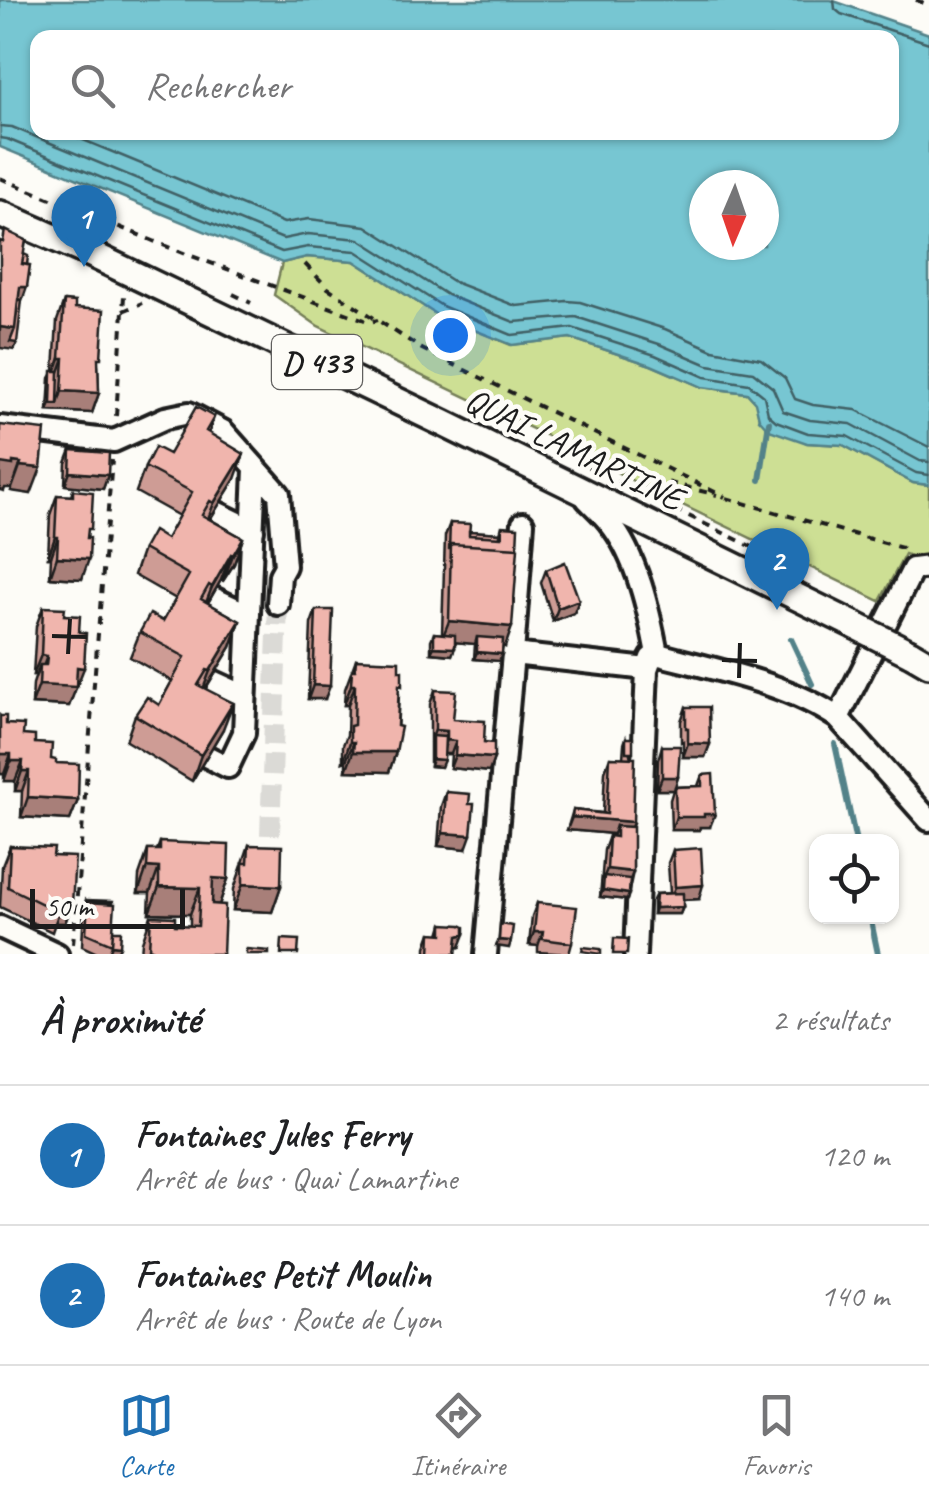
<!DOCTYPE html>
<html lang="fr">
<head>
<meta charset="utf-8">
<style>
	:root { --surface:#fff; --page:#f2f2f2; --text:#202124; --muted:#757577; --line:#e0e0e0; --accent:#1f6fb2 }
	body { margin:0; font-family:Caveat,sans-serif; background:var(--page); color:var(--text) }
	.controls { position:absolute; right:30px; bottom:30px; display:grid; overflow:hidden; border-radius:20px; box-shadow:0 2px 8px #0004 }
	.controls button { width:90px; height:90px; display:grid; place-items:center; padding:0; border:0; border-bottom:2px solid var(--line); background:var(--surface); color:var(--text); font:50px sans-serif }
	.compass { position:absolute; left:689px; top:170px; width:90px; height:90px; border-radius:50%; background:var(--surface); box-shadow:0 2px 8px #0004; rotate:182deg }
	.scale { position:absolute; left:30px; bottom:25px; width:155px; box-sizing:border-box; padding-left:10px; border:5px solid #1c1c1c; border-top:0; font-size:28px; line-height:35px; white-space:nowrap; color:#1c1c1c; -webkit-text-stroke:8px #fdfcf7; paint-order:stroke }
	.you { position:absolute; left:450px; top:335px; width:35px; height:35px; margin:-25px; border:8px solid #fff; border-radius:50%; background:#1a73e8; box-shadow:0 0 0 15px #1a73e833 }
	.badge { display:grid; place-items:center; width:65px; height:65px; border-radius:50%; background:var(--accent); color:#fff; font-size:32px; font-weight:700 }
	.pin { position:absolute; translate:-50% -82px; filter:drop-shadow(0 2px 5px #0008) }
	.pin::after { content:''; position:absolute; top:52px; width:35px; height:30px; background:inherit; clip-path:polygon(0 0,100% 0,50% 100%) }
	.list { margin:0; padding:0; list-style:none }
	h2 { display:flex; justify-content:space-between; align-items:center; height:130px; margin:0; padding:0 40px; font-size:42px }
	h2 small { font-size:32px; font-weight:400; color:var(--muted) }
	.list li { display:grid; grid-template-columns:65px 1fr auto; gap:30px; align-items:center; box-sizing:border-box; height:140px; padding:0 40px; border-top:2px solid var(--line) }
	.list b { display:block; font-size:38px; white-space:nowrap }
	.list p { margin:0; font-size:32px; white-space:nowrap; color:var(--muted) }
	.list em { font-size:32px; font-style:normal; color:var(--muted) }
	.icon { flex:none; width:55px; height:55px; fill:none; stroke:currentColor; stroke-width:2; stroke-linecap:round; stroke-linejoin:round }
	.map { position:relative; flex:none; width:929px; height:954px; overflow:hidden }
	.search { position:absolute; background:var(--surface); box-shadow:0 2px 8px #0004; left:30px; right:30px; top:30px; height:110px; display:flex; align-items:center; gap:25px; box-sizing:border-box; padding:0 35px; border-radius:20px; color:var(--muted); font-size:38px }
	.sheet { height:410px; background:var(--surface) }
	nav { display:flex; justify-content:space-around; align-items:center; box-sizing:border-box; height:140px; border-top:2px solid var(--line); background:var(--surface); font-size:28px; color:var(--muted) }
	nav a { display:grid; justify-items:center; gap:5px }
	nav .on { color:var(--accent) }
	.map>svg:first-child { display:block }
</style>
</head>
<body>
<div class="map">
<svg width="929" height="954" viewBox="0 0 929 954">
	<rect width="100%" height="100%" fill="#fdfcf7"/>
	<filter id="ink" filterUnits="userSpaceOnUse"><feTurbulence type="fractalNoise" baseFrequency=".01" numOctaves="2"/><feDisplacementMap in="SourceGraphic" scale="20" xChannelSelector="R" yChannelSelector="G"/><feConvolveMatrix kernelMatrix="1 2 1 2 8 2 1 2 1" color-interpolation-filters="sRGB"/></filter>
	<g filter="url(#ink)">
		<path fill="#cddf94" stroke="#747e58" stroke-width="2.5" d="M307,257L354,261L437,315L511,345L570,338L651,365L702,387L747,393L756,402L759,419L807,443L843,445L913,483L929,485V562L905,554L880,601L627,478L589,456L318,326L274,295L282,263Z"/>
		<path fill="#77c6d2" stroke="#538289" stroke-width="2.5" fill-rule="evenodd" d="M0,0H831L929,34V485L913,483L843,445L807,443L769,430L759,419L755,402L747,393L702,387L651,365L570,338L512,345L437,315L354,261L307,257L282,263L0,147ZM38,38H892V132H38ZM704,185H764V245H704Z"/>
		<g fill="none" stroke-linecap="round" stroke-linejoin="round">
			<path stroke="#406065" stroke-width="2.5" d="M834,0L835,9L841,14L929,43
				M0,126L12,127L283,239L308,234L359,239L447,295L514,322L576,317L659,344L708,365L753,372L773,388L783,411L810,420L851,424L920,461L929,462
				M64,132L284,223L309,219L366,226L454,282L516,306L567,301L580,302L665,329L713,350L761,359L785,378L795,399L813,405L856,410L929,447
				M0,138L7,139L282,252L308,247L356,251L442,306L512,335L572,328L655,355L705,377L749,384L764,396L768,414L776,421L808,433L847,436L916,473L929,475"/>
			<path stroke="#538289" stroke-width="6" d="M760,480L769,422
				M791,639L812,684
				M835,744L856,842
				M870,916L878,954"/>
			<path stroke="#dbdad6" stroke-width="20" stroke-dasharray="20 10" stroke-linecap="butt" d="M270,835L278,604"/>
			<defs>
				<path id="minor" d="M0,427L114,441L165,418L189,413L223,431L279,494L285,566L280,575L278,604
					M587,499C594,506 602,513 609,522C637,556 649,611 657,654L651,658L647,669L635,954
					M214,511L253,530
					M211,597L249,615
					M513,654L523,523
					M657,654C716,670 787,683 838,718L929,820
					M210,680L245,696
					M838,718L913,569L929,567
					M206,756L228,767L244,733L255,469
					M0,927L57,954
					M486,954L513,654L647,669"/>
				<path id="major" d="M0,214L89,253L443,423L854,625
					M910,653L929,664"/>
			</defs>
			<use href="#minor" stroke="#1c1c1c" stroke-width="28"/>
			<use href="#major" stroke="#1c1c1c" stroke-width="32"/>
			<path stroke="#1c1c1c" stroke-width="4" stroke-dasharray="8 8" stroke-linecap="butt" d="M916,0L929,5
				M0,178L173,249L370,322L378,320
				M305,264L328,288L422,349L725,497
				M233,294L251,303
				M123,311L142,303
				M116,416L124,296
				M590,466L611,468L717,495
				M588,467L777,559
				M726,498L909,550
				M73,944L112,460"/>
			<use href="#minor" stroke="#fdfcf7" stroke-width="20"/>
			<use href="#major" stroke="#fdfcf7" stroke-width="25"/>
			<defs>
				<path id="major-bridge" d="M854,625L910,653"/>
			</defs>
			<use href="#major-bridge" stroke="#1c1c1c" stroke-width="32" stroke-linecap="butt"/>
			<use href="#major-bridge" stroke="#fdfcf7" stroke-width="25"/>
		</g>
		<path fill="#ce9c95" stroke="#1c1c1c" stroke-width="2.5" d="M64,301L75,308L98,366L99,393L92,413L48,411L50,378L54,371L57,321Z
			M214,417L209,432L235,479L210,519L243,538L234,564L223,581L221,580L208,603L240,621L231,647L206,688L223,729L192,781L126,741L135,715L159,705L172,681L130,657L140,632L163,621L176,599L134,575L143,549L166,539L179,516L136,492L145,467L169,454Z
			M71,450L108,475L103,489L65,485L66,463Z
			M73,490L88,538L82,579L50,577L51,557H48L50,515L57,495L71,496Z
			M450,523L469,531L500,533L502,526L505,647L503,646L499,661L474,659L475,644L455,642L452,655L431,653V640L434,633L442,634L445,536Z
			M546,570L579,600L574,613L553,621L541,583Z
			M43,607L64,615L77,687H76L69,706L32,704L33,684L36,675H33L36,626Z
			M316,610L325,699H308L311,624Z
			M356,659L399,694L396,752L389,772L346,771V761L343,762V745L347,735L348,705H344L345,689Z
			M435,690L453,719L484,742L494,758L489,772L450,768L451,754H444L441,767L430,766V704Z
			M686,707L710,744L705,757H683V741L681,742V721Z
			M0,716L6,724L35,743L56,763L78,800L70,820L21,817L22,791H15V781H4V774H0Z
			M626,738L631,758L633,872L627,900L600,897L604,850L609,836L612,837L613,834L567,830L573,810L603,813L605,771L610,757L623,758L624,744Z
			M662,746L678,777L675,787L698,786L702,775L710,827H700L699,830H671L670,800L673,790H657L658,760Z
			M446,792L466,849L438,846L441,806Z
			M160,842L228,879L219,905L223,954H141L142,942L151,916L175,925L190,926V914L149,913L150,893H138L139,876L148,850H157Z
			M249,845L281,886L272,912L233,910L234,889Z
			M10,846L53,856L72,904L65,923H55L52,932L0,907L2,866Z
			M673,850L699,899L683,900V907L680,914H653V900L656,894L670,893L668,863Z
			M86,900L113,931L120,946L117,953L99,954L82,946L84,907Z
			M537,903L572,943L569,954L538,952V946L529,945L532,916Z
			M443,924L460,947L456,948V954H426V947L431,933L440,934Z"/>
		<path fill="#a87f79" stroke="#1c1c1c" stroke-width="2.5" d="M20,287H27L20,307L14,306Z
			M0,327L15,329L17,343L14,350L0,348Z
			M60,358H64L57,378H53Z
			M62,391L99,393L92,413L48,411L51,404H58Z
			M244,454L235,479L204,529L214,503Z
			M13,462L21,463L12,488H5L4,491L0,490V463Z
			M20,466L41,468L31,494L11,491Z
			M70,472L108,475L103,489L65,485Z
			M55,537H58L51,557H48Z
			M243,538L234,564L223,581L233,555Z
			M231,554L221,580L202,613L212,587Z
			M57,557L89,559L82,579L50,577Z
			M579,600L574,613L553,621L558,608Z
			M240,621L231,647L200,697L210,671Z
			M449,621L512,627L505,647L477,644V637L475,644L441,641Z
			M434,647L455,648L452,655L431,653Z
			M477,652L502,654L499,661L474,659Z
			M41,655L47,656L40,675V665L36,675H33Z
			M77,667L84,668L69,706L32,704L39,685Z
			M313,685L330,686L325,699H308Z
			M351,685H355L348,705H344Z
			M233,703L223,729L192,781L201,755Z
			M435,730L447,731L442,744L432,736L430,743Z
			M447,740L456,741L451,754H442Z
			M350,742H354L346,761L343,762Z
			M688,743L710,744L705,757H683Z
			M353,752H396L389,772L346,771Z
			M0,754H11L4,774H0Z
			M455,755L494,758L489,772L450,768Z
			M432,759L444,760L441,767L430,766Z
			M11,761H23L15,781H4Z
			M22,771H29L22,791H15Z
			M662,777H678L674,790H657Z
			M28,797L78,800L70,820L21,817Z
			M704,814H715L710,827H700L699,830H671L676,817Z
			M572,817L633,822L628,836L616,826L613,834L567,830Z
			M443,833L471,835L466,849L438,846Z
			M147,867L159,868L150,893H138Z
			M607,869L633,872L628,886L603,879Z
			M213,878L228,879L219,905L203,904Z
			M243,884L281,886L272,912L233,910Z
			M703,885L699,899L670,900L675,887Z
			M159,887L200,888L190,914L149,913Z
			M603,890L629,894L627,900L600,897Z
			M60,903L72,904L65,923H55L59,912Z
			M683,907L680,914H653L655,908Z
			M534,932H543L538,946L529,945Z
			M465,934L460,947L453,949L458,936Z
			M499,940L511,941L509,948L496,946Z
			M112,945L120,946L117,953L109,952Z"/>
		<path fill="#f0b5ad" stroke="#1c1c1c" stroke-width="2.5" d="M5,230L26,240L22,264L30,265L27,287H20L15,329L0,327V241L3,242Z
			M24,254L28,256L27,265L22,264Z
			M18,300H22L17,343L10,342L15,329Z
			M64,301L75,302V308L104,310L101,358H98L99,393L62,391L64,358H60Z
			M52,371H59L58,404H51Z
			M196,407L214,417L206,431L244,454L214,503L210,501L202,515L243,538L233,555L231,554L212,587L209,585L201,599L240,621L210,671L207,670L198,685L233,703L201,755L135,715L147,697L159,705L185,657L140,632L150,614L163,621L189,575L143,549L153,531L166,539L192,492L145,467L155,447L169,454Z
			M0,425L45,430L41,468L20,466L21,463L13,462V465L0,463Z
			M71,450L109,453L108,475L70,472Z
			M73,490L93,492L91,529H88L87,538H90L89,559L57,557L58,537H55L57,495L73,496Z
			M450,523L470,524L469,535L502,537V526L518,527L517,548L451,544L449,550Z
			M469,531L500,533V537L469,535Z
			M451,544L518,548L512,627L449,621Z
			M565,562L579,600L558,608L546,570Z
			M43,607L65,608L64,615L80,616L79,632L86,633L84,668L77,667L76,687L39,685L40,665H46L47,656L41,655Z
			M316,610H333L330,686L313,685Z
			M434,633L455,635V648L434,647Z
			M477,637L503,639L502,654L477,652Z
			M356,659L399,661V671H402V686L399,685L397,726L401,727L396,752H353L354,742H350V726L354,725L355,685H351L352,670H355Z
			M435,690L456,691L453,719L485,721L484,742L494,743V758L455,755L456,741L447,740V731L435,730Z
			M686,707H709L710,744L688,743V728H686Z
			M0,716H6V724L24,725L23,735L35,736V743L52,744L51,759L56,760V763L79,764L78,800L28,797L29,771H22L23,761H11V754H0Z
			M432,736L445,737L444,760L432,759Z
			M626,738H633V752H626Z
			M662,746H680L678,777H662Z
			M610,757L635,758L633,822L572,817L573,810L607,814Z
			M713,774L715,814H704V817H676L675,787L702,786V775Z
			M446,792L470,794L469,804H474L471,835L443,833Z
			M616,826L633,827V872L607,869L609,836L616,837Z
			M160,842L229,845L228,879L213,878L212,904L225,905L223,954H162L149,948L151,916L175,917V925L198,926L200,888L159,887V868L147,867L148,850H160Z
			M249,845L282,846L281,886L243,884V863H248Z
			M10,846L54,848L53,856L75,857L72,904L60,903L59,912L8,887Z
			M701,848L703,885L675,887L673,850Z
			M604,876L630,879L629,894L603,890Z
			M683,893V907L655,908L656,894Z
			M86,900L113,901V903L88,902L86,908Z
			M88,902L115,904L112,944L86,933Z
			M537,903L577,907L572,943L542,939L543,932H534Z
			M443,924L461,925L465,927V934L458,936L456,954H430L431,933L443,934Z
			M500,924L513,926L511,941L499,940Z
			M113,931H121L120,946L112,945Z
			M614,938L628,939L627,954H613Z
			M282,939L299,940L298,954H281Z
			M583,947L601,949V954L582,951Z
			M246,949L269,951V954H246Z"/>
	</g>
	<path fill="none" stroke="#1c1c1c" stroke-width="4" d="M52,636L87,637M68,654L70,619M722,660L757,661M739,678L740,643"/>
	<g text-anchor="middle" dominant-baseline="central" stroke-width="9" stroke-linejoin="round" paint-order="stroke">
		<rect fill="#fdfcf7" stroke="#605f5e" stroke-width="2.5" x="272" y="335" width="90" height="54" rx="8"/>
		<g font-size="32" font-weight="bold" fill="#1c1c1c">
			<text x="317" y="362">D 433</text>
		</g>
		<g font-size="35" fill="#1c1c1c" stroke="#fdfcf7">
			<text transform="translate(574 449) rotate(26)">QUAI LAMARTINE</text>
		</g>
	</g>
</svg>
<div class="controls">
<button><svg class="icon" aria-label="locate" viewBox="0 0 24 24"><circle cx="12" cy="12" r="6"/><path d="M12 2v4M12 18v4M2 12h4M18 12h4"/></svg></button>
</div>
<svg class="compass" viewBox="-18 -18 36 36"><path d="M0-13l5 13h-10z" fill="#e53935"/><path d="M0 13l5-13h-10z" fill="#757577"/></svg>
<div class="scale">50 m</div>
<div class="you"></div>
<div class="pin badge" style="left:84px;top:267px">1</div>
<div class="pin badge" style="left:777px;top:610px">2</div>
<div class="search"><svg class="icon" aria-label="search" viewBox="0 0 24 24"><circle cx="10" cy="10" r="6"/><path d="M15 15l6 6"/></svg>Rechercher</div>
</div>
<section class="sheet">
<h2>À proximité<small>2 résultats</small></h2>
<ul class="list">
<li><span class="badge">1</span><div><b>Fontaines Jules Ferry</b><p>Arrêt de bus · Quai Lamartine</p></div><em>120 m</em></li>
<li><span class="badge">2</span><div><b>Fontaines Petit Moulin</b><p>Arrêt de bus · Route de Lyon</p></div><em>140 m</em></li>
</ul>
</section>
<nav>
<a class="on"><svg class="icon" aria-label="map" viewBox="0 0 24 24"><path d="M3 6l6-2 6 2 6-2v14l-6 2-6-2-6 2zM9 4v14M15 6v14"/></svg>Carte</a>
<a><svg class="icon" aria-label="directions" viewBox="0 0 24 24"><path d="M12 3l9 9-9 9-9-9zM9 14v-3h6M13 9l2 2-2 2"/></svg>Itinéraire</a>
<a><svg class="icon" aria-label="saved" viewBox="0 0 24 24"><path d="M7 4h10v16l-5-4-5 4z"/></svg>Favoris</a>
</nav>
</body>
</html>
